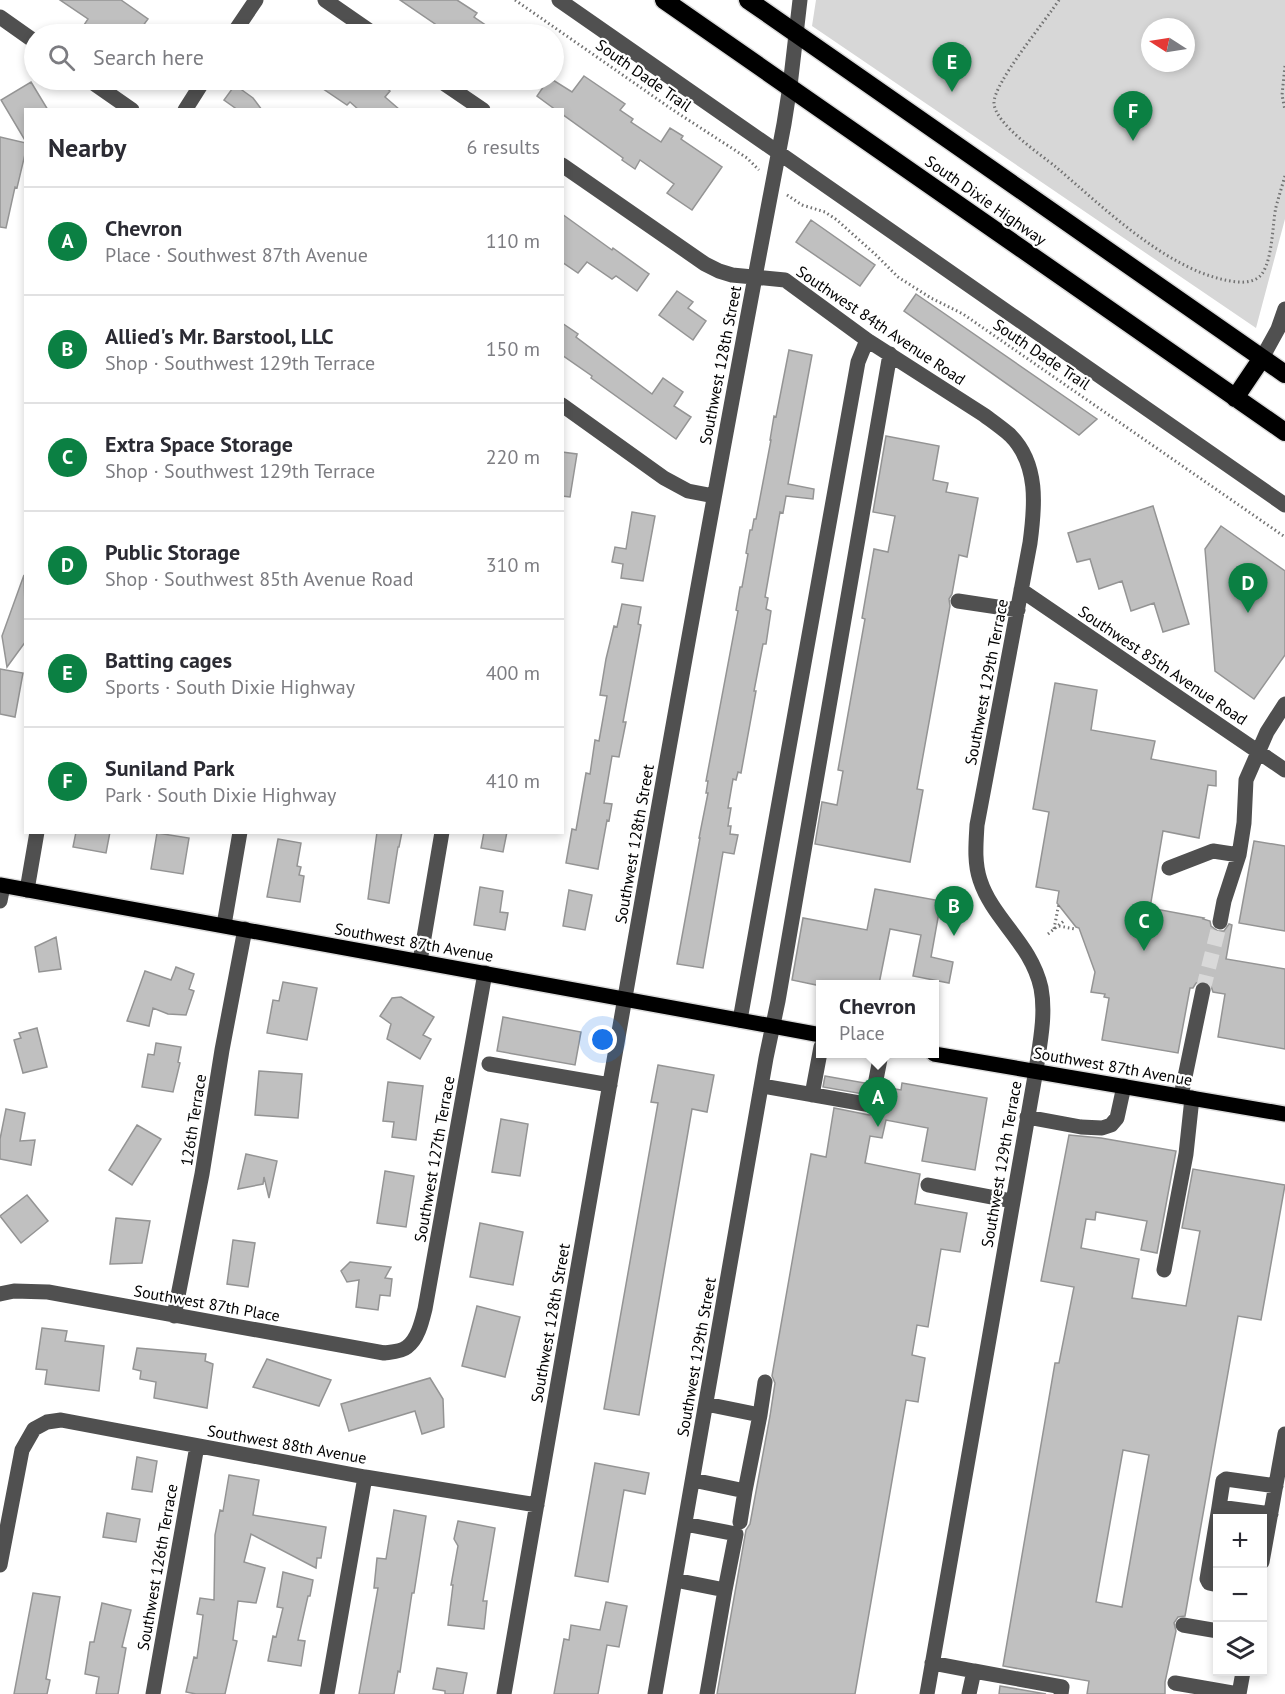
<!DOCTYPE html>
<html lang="en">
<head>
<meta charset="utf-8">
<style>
	:root { --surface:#fff; --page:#f7f7f7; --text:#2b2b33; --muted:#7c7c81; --line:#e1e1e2; --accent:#0b8043 }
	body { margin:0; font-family:"PT Sans",sans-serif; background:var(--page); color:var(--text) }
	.controls { position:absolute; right:18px; bottom:18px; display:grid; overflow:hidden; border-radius:0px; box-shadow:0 3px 9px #0003 }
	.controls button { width:54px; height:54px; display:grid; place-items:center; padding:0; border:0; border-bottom:2px solid var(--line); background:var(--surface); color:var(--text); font:30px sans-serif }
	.compass { position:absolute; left:1141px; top:18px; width:54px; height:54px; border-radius:50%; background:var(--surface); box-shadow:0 3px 9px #0003; rotate:282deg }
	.you { position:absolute; left:603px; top:1040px; width:21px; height:21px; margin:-15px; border:4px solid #fff; border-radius:50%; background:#1a73e8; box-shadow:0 0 0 9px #1a73e833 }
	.badge { display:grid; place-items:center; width:39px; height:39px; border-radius:50%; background:var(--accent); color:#fff; font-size:20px; font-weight:700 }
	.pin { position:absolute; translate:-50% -50px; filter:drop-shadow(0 2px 3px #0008) }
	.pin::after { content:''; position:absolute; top:32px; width:21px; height:18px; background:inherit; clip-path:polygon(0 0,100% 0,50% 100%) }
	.popup { position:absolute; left:816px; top:980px; width:123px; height:78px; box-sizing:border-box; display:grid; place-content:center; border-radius:0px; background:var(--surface); filter:drop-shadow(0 2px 4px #0005); font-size:20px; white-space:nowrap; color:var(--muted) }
	.popup b { font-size:22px; color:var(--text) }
	.popup::after { content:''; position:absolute; left:50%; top:100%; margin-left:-12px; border:12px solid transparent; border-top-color:var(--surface) }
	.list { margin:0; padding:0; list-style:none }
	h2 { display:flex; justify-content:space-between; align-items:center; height:78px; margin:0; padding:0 24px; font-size:26px }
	h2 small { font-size:20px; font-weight:400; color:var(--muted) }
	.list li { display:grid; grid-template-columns:39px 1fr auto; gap:18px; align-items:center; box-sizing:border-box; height:108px; padding:0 24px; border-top:2px solid var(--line) }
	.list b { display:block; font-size:22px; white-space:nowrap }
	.list p { margin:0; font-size:20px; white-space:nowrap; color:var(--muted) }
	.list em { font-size:20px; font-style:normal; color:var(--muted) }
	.icon { flex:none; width:33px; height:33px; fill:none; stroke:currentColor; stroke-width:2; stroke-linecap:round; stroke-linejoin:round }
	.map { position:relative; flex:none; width:1285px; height:1694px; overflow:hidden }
	.search { position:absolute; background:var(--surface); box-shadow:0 3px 9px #0003; left:24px; top:24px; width:540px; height:66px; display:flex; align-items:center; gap:15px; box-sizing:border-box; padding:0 21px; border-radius:33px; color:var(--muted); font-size:22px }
	.panel { position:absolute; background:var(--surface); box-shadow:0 3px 9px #0003; left:24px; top:108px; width:540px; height:726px; border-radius:0px }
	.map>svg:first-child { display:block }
</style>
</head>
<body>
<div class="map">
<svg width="1285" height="1694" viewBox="0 0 1285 1694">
	<rect width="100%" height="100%" fill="#fff"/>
	<path fill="#d7d7d7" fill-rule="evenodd" d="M816,0H1285V219L1256,328L812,26ZM1150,27H1186V63H1150Z"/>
	<path fill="#c0c0c0" stroke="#949494" stroke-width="1.5" fill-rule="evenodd" d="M60,0H121L148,19L137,34H98L84,25L88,19Z
		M400,0H457L477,13L474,17L487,26L482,34H442L432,28L435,24Z
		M584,76L625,104L620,110L633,119L631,122L661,142L670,128L683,136L681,139L722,167L692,210L667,193L674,184L640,160L635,169L622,160L623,158L562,114V110H556L537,96L548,80H553L572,92Z
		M310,80H376L390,91L385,97L400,110H359L350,102L347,105Z
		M31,82L48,110H26V142L1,100Z
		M235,85L253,98L262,110H238L224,100Z
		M0,137L26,143V150L17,188L15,187L6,228L0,227Z
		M562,214L612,250L613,248L649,274L637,291L616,276L612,279L587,262L578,273L562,262Z
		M811,220L875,265L860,286L796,242Z
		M677,291L693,302L688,308L706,321L693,340L659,315Z
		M916,294L1097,419L1079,435L904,311Z
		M562,323L578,334L576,337L652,394L663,378L683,392L674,406L691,417L676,439L591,378L592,376L562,355Z
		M789,350L812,355L788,484L814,489L813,499L786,496L783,513L780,512L765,597L768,598L766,609L771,611L766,644H763L754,691H756L741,773L738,772L736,780L733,779L728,808H731L728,826H731L730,834L738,835L734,854L723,852L703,968L677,964L700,838H699L708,793H706L708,781H706L738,611L736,610L740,587H742L748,554L746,553L750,530H752L754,519H756L771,440H770L774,416L776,417Z
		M886,436L939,446L933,480L948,483L946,492L978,498L967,557L959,555L952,594L949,599L950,606L917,789L923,790L910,862L815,844L822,802L837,805L843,771L838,770L865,619L862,618L874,549L888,552L895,516L873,512Z
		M562,452L577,454L570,497L562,496Z
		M1153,506L1189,624L1163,632L1154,603L1131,611L1122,581L1099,589L1090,559L1077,562L1068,533Z
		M632,512L655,516L643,581L621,578L623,564L612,562L615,547L626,549Z
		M1221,526L1285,571V655L1254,699L1215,671L1205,549Z
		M24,575L26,641L7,667L2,636Z
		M622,604L641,607L638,624L641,625L623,722H626L619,757L612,756L604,803L612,804L609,821L607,820L598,869L566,863L572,829L576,830L586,773L590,774L595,740L599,741L607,696L600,695L606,659L614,626L617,627Z
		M0,669L23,673L15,717L0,714Z
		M1055,683L1097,690L1091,730L1155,741L1151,759L1216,771V786L1208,785L1199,838L1163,831L1150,908L1204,918L1203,919L1210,921L1211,926L1218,931H1224L1229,924L1232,925L1226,959L1285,969V1049L1218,1037L1225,994L1213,992L1210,983L1204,980L1196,983L1193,988H1190L1178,1053L1102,1040L1109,998L1104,997L1105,994L1091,992L1095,972L1079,928L1076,927L1057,903L1059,891L1036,887L1049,812L1033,809Z
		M76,832H110L106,853L73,847Z
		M377,832H402L399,847H398L389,903L368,899Z
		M484,832H507L503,852L481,848Z
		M157,833L189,838L183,874L151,869Z
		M278,839L301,843L297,866L301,867L299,875L304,876L300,902L267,897Z
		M1254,841L1285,846V931L1239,923Z
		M480,887L503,891L500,912L508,913L505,930L474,925Z
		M875,889L941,901L931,957L953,962L949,983L913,976L921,935L890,929L879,984H821V986L792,980L803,918L867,930Z
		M569,890L592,895L585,930L563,926Z
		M56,937L61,969L39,972L35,947Z
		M176,967L194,974L189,989L194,991L186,1015L168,1014L153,1008L149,1026L127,1021L145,971L171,980Z
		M283,982L317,988L307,1040L267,1033L273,1000L279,1001Z
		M401,997L434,1017L423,1035L431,1039L420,1059L387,1039L391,1024L380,1016L392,998Z
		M503,1017L581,1032L575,1065L497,1051Z
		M37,1028L47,1067L23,1073L14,1040L21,1038L19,1033Z
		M156,1043L181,1047L178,1062L180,1063L173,1092L142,1087L148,1054L154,1055Z
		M658,1065L714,1075L707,1112L692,1109L639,1415L604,1409L658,1103L651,1102Z
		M259,1071L302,1074L298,1118L255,1115Z
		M825,1076L865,1083L863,1094L823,1087Z
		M388,1082L423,1086L416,1140L392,1137L394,1122L383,1121Z
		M902,1083L987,1098L975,1170L922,1161L928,1128L886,1120L882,1138L870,1136L865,1163L920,1174L915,1204L967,1213L960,1252L941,1249L928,1327L917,1325L912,1355L925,1358L918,1402L906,1400L855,1694H717L746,1530L750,1524L770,1416L775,1383L772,1376L811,1154L826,1157L834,1108L869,1115L875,1114L881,1107L884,1087L901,1090Z
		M6,1109L25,1113L20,1141L35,1140L31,1165L0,1159V1139Z
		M501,1119L528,1124L520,1176L492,1172Z
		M137,1125L161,1139L132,1185L109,1170Z
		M1069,1135L1101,1138L1176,1151L1157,1253L1141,1250L1147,1221L1096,1212L1095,1220L1086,1219L1081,1248L1139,1259L1132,1298L1186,1306L1200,1231L1182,1228L1193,1169L1285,1185L1261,1320L1238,1316L1185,1616L1178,1617L1174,1623L1176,1631L1165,1682V1694H1087L1089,1681L1003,1666L1055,1363H1059L1074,1287L1041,1281ZM1123,1450L1149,1455L1122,1607L1096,1602Z
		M246,1154L277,1161L269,1198L264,1177L263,1184L238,1189Z
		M385,1171L414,1176L406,1227L377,1223Z
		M27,1195L48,1221L21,1243L0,1216Z
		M116,1218L150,1221L142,1263L110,1264Z
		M480,1223L523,1232L513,1285L470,1277Z
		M233,1240L255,1243L248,1287L227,1284Z
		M350,1262L391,1267L385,1278L392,1279L390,1296L380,1295L378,1310L356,1307L359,1280L347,1282L341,1271Z
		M477,1306L520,1317L505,1377L462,1366Z
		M42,1328L67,1331L65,1341L104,1346L99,1391L45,1384L47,1370L36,1369Z
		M137,1348L206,1354L205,1361L213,1364L207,1408L154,1398L156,1382L140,1379L141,1371L133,1369Z
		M267,1359L331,1380L319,1406L253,1387Z
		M430,1378L443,1399L444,1427L422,1434L415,1411L349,1431L341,1404Z
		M137,1457L157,1461L152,1492L132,1489Z
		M595,1463L649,1473L645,1494L624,1490L608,1582L575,1576Z
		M229,1475L259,1480L253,1515L326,1527L321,1558H317L316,1568L251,1534L244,1562L265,1568L256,1603L238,1601L233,1640L237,1641L225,1694H196L186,1692L194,1657L197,1658L203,1615L197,1614L200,1598L214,1600L215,1535L220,1510L223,1511Z
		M394,1510L426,1516L414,1593H412L400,1672L398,1671L394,1694H359L378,1588H374L377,1558L386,1559Z
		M107,1513L140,1519L136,1542L103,1537Z
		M458,1521L495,1528L483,1601H487L484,1629L448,1625L453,1585H451L458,1546L454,1539Z
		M283,1572L313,1580L310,1596H308L298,1640L305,1641L301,1666L268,1661L273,1636L276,1637L283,1608L277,1607Z
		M33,1593L60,1597L46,1679L50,1680L47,1694H14Z
		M606,1602L627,1606L619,1647L607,1645L598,1694H554L564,1639L569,1640L571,1625L600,1630Z
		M102,1603L131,1610L122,1647L126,1648L118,1694H96L99,1677L85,1674L90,1642H94Z
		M437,1668L467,1673L463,1694H445V1691L433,1689Z
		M1000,1686L1046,1694H999Z"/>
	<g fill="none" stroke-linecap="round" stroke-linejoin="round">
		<path stroke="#d9d9d9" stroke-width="15" stroke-dasharray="15 8" stroke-linecap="butt" d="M1203,990L1220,922"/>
		<defs>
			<path id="major" d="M0,885L821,1035
				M934,1054L1285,1114"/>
			<path id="highway" d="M664,0L1285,432
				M748,0L1285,374
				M1235,398L1262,358"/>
		</defs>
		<use href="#major" stroke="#dbdbdb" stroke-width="18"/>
		<use href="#highway" stroke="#dbdbdb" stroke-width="21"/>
		<path stroke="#727272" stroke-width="3" stroke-dasharray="1.5 3" stroke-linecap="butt" d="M515,0L673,110L747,158L759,170
			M1059,0C1046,20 993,84 994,103C995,124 1040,154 1056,167C1103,207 1164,267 1225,280C1235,282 1247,284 1256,279C1273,271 1272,224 1276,207C1279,196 1282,186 1285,176
			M1285,66L1282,95L1285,110
			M787,195L802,205L825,212L837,220L875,254L898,277L931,298L963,314L1285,537
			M1059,926L1075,929
			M1054,929L1059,903
			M1048,934L1065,920"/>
		<path stroke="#505050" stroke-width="15" d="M325,0L374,34
			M559,0L1285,505
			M0,17L34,41
			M233,34L256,0
			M89,80L132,110
			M439,80L483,110
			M185,110L204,80
			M562,165L705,264L719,271L732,275L785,280L867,340L984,415C992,421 1002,428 1010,435C1039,464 1035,506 1030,543L977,825C976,843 974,862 980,880C993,920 1031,943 1041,988C1046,1014 1040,1043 1036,1070L927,1694
			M1262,358L1278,329L1285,309
			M562,405L664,478L688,491L714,496
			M1021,590L1285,770
			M958,601L1018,610
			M1169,868L1213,851L1239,855
			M27,890L37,832
			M0,901L3,886
			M1220,922L1224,901L1239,855L1244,823L1246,780L1267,732L1285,704
			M224,925L240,832
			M420,961L442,832
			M740,1020L858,362L867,340
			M489,1064L610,1085
			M762,1086L871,1105L881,1054
			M812,1095L821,1047
			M1181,1096L1203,990
			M1027,1117L1081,1127L1102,1128L1111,1125L1117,1118L1124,1086
			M928,1185L1012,1201
			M1164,1270L1186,1154L1192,1098
			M0,1294L14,1291L48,1292L384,1353C391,1352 401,1352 407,1347C418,1339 422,1321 425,1309L485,973
			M174,1316L202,1174L222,1050L245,929
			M760,1415L765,1382
			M693,1480L745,1491L760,1415L706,1404
			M1219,1507L1223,1481L1226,1479L1276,1486
			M740,1522L745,1491
			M1262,1562L1285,1434
			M0,1565L22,1450L34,1429L47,1422L61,1420L365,1477L537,1505
			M675,1580L725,1590L736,1534L685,1524
			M1218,1585L1209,1583L1207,1579L1219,1507L1271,1514
			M1183,1625L1218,1631
			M932,1663L974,1671
			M1175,1683L1238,1694
			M153,1694L197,1446
			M327,1694L365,1477
			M504,1694C595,1170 684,646 784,124L790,86L800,0
			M655,1694L766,1058L778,1001L890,354
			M707,1694L725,1590
			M969,1694L974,1671L1062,1687L1061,1694
			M1239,1694L1243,1672"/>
		<use href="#major" stroke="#000" stroke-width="15"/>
		<use href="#highway" stroke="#000" stroke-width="18"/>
	</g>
	<g text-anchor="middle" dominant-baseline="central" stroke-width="4.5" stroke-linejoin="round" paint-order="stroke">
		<g font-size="16" fill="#000" stroke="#fff">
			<text transform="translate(644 75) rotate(35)">South Dade Trail</text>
			<text transform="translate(986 200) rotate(35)">South Dixie Highway</text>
			<text transform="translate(881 325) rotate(34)">Southwest 84th Avenue Road</text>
			<text transform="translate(1042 354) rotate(34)">South Dade Trail</text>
			<text transform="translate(720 365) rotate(-79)">Southwest 128th Street</text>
			<text transform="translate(1163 665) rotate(34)">Southwest 85th Avenue Road</text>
			<text transform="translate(986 682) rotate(-79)">Southwest 129th Terrace</text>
			<text transform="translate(634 844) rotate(-80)">Southwest 128th Street</text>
			<text transform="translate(414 942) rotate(10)">Southwest 87th Avenue</text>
			<text transform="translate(1113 1066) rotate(10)">Southwest 87th Avenue</text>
			<text transform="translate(193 1120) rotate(-81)">126th Terrace</text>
			<text transform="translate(434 1159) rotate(-80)">Southwest 127th Terrace</text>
			<text transform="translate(1001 1164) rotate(-80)">Southwest 129th Terrace</text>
			<text transform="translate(207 1303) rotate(10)">Southwest 87th Place</text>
			<text transform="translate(550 1323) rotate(-80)">Southwest 128th Street</text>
			<text transform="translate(696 1357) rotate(-80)">Southwest 129th Street</text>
			<text transform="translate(287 1444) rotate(10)">Southwest 88th Avenue</text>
			<text transform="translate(157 1567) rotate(-80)">Southwest 126th Terrace</text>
		</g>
	</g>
</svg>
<div class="controls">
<button>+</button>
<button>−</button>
<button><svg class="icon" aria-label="layers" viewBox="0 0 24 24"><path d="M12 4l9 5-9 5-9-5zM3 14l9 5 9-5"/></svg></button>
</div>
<svg class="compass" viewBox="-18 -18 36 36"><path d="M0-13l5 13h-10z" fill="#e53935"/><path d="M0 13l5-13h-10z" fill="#7c7c81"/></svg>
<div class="you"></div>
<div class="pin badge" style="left:878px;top:1127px">A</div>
<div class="popup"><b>Chevron</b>Place</div>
<div class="pin badge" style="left:954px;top:936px">B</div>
<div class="pin badge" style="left:1144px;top:951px">C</div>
<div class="pin badge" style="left:1248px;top:613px">D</div>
<div class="pin badge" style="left:952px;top:92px">E</div>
<div class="pin badge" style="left:1133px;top:141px">F</div>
<div class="search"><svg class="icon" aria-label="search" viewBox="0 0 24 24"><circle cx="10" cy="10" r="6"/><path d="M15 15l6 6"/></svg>Search here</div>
<section class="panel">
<h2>Nearby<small>6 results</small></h2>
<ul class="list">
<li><span class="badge">A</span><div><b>Chevron</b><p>Place · Southwest 87th Avenue</p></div><em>110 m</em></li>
<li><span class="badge">B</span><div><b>Allied's Mr. Barstool, LLC</b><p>Shop · Southwest 129th Terrace</p></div><em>150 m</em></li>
<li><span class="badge">C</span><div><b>Extra Space Storage</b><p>Shop · Southwest 129th Terrace</p></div><em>220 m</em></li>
<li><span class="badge">D</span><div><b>Public Storage</b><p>Shop · Southwest 85th Avenue Road</p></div><em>310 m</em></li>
<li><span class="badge">E</span><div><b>Batting cages</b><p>Sports · South Dixie Highway</p></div><em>400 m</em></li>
<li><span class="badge">F</span><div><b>Suniland Park</b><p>Park · South Dixie Highway</p></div><em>410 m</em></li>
</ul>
</section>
</div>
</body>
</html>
